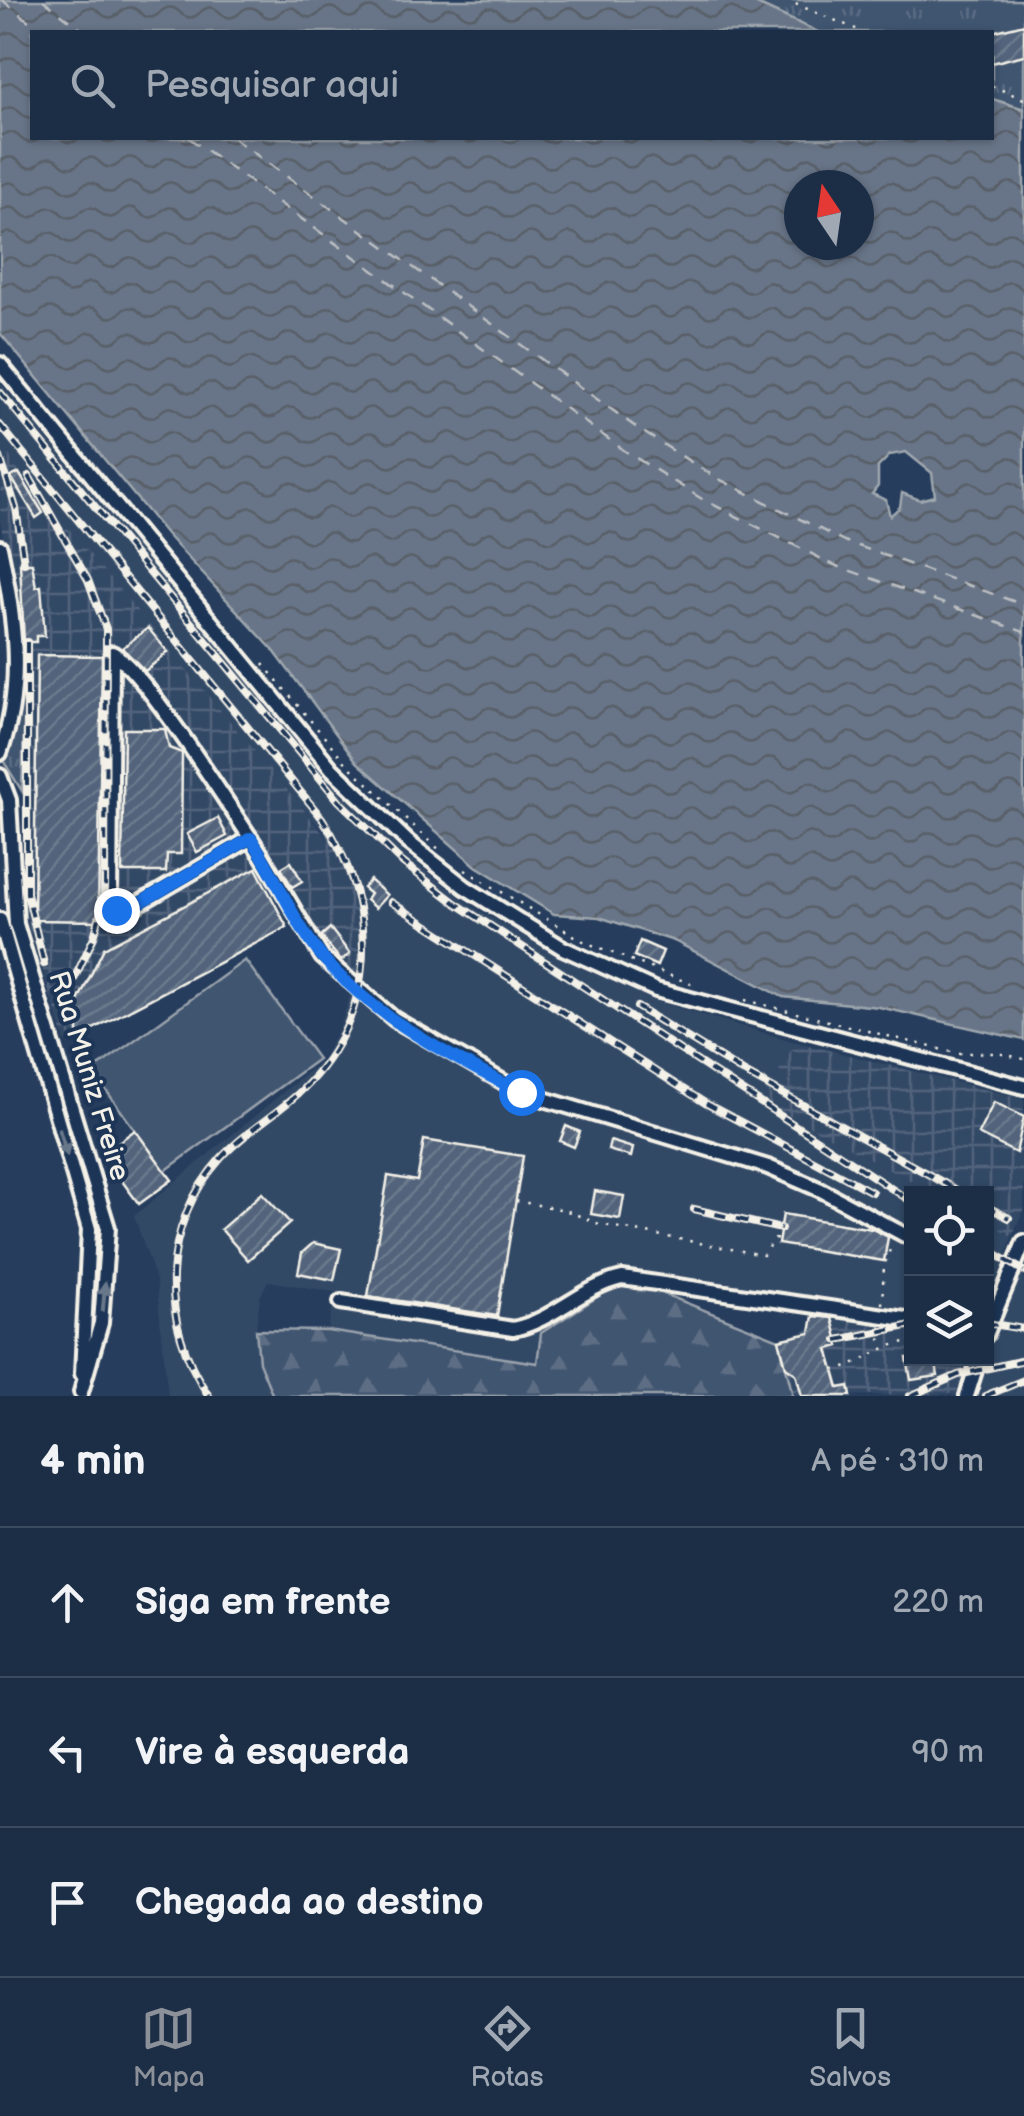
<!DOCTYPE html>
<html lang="pt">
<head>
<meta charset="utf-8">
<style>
	:root { --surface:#1c2e46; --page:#293a51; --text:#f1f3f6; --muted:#a0a8b3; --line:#3a4a5f; --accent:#8c9099 }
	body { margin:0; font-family:"Balsamiq Sans",sans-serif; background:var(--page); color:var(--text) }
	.controls { position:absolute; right:30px; bottom:30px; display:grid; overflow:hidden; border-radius:0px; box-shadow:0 2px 8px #0004 }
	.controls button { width:90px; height:90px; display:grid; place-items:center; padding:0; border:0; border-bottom:2px solid var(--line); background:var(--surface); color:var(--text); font:50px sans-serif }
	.compass { position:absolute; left:784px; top:170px; width:90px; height:90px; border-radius:50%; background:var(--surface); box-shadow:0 2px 8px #0004; rotate:347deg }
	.stop { position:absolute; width:30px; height:30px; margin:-22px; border:8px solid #1a73e8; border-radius:50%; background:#fff }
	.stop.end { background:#1a73e8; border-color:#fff; box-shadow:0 2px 10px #0008 }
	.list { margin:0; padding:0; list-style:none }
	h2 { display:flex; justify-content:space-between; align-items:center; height:130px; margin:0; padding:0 40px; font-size:42px }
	h2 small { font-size:32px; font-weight:400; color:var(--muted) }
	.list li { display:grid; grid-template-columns:65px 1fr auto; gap:30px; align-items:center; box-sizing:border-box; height:150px; padding:0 40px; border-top:2px solid var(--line) }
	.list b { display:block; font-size:38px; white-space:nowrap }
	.list em { font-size:32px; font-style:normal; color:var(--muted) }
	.icon { flex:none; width:55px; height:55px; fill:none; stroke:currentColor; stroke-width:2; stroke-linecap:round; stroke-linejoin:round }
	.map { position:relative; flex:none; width:1024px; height:1396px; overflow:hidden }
	.search { position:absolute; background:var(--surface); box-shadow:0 2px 8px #0004; left:30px; right:30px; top:30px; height:110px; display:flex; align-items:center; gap:25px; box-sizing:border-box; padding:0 35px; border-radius:0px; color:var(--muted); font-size:38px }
	.sheet { height:580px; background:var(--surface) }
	nav { display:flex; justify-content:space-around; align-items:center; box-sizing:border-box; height:140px; border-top:2px solid var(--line); background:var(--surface); font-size:28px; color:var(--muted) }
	nav a { display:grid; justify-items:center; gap:5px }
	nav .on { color:var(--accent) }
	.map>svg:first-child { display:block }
</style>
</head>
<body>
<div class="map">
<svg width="1024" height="1396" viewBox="0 0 1024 1396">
	<defs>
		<pattern id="industrial-grid" width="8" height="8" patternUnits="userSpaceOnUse" patternTransform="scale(2.5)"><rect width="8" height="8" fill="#334966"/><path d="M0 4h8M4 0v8" fill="none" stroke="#51647c"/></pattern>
		<pattern id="forest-firs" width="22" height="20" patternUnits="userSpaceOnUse" patternTransform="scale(2.5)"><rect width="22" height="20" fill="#40546f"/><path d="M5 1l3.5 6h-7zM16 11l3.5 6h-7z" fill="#5c6d84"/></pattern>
		<pattern id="park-tufts" width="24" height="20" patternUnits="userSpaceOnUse" patternTransform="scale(2.5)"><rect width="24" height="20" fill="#40546f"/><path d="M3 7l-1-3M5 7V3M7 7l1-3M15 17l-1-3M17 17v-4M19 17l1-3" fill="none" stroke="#5c6d84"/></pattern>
		<pattern id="water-waves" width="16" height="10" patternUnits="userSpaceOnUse" patternTransform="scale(2.5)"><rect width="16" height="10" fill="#677588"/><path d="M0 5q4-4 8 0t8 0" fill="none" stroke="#585e67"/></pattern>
		<pattern id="building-hatch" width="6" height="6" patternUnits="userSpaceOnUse" patternTransform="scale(2.5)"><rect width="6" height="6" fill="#52647b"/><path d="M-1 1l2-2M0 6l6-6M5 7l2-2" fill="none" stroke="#6c7b8e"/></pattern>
	</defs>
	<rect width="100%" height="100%" fill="#263d5d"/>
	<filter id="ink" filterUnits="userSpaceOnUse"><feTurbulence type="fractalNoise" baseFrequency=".01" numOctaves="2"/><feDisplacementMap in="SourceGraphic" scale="20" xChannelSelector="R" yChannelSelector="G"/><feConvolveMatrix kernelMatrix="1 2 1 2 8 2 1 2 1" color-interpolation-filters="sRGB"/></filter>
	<g filter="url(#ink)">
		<path fill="#334966" d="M0,382L343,794L408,857L476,909L569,962L658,1002L796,1042L761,1100L933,1193L912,1194L911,1330L894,1323H869L639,1284L538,1363L328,1331L335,1292L268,1281L260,1297L256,1330L259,1362L273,1396H168L156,1280L134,1216L322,1060L341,1024L356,976L359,919L344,863L323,830L291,798L52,510L43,513L9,456L0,459Z
			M987,1222L1012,1236L1006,1256L1024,1265V1396H952L966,1359L986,1358Z"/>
		<path fill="url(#industrial-grid)" d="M9,455L43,513L52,509L334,846L356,899L360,938L356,976L318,938L272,861L256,869L287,927L65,1042L25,915L22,791L26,655L0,521V459Z
			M796,1042L1024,1099V1210L1012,1236L987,1222L986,1194L933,1193L761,1100Z
			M813,1314L894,1323L911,1330L912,1358L966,1359L956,1394L793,1396L779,1340L810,1329Z"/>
		<path fill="#40546f" stroke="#9aa2ac" stroke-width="2.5" d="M245,960L318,1059L165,1171L92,1071Z"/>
		<path fill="url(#forest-firs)" stroke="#9aa2ac" stroke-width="2.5" d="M639,1284L779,1340L793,1396H273L259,1362L256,1330L328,1331L537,1363L541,1333L610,1289Z"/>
		<path fill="url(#park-tufts)" stroke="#9aa2ac" stroke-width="2.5" d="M748,0H1024V109L992,99V32H818Z
			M26,655L22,791L4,762Z"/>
		<path fill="url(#water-waves)" stroke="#9fa7ae" stroke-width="2.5" fill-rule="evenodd" d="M0,0H748L818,32H32V138H992V99L1024,109V1040L879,1007L783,997L674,941L599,917L554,914L476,866L357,762L274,651L167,535L0,333ZM799,185H859V245H799ZM906,452L932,473L935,496L920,500L902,493L900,507L890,516L886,500L872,494L878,486V467L890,455Z"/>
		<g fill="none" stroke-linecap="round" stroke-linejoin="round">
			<path stroke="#bcbfc2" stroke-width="2.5" stroke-dasharray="12 10" stroke-linecap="butt" d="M2,0L43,32
				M43,0L85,32
				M189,138L625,451L702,499L834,565L1024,632
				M233,138L640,430L715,477L844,541L1024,605"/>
		</g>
		<path fill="url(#building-hatch)" stroke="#f4f1e8" stroke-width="2.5" d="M1024,24V55L992,63V32Z
			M19,473L43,513L36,518L11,477Z
			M20,563H32L36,587L41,586L45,636H36V642H24Z
			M148,628L168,652L145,671L122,648Z
			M37,655L102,656L98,921L34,920Z
			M124,729H165L169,748L182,753L181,854H167L166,872H122Z
			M218,818L227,836L197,852L187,834Z
			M291,862L302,881L292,887L281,868Z
			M256,868L287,927L78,1037V1001L104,948Z
			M370,880L387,895L375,908L366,900L370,894L363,888Z
			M330,928L350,954L341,961L321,936Z
			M640,941L663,951L657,966L634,956Z
			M994,1102L1024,1117L1016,1153L978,1134Z
			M566,1126L580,1132L574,1147L560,1141Z
			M135,1130L172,1180L139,1204L102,1154Z
			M424,1140L523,1156L497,1316L368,1296L388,1176L417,1181Z
			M610,1141L633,1148L631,1157L608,1150Z
			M595,1191L624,1196L620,1219L591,1214Z
			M262,1193L290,1223L248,1260L221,1229Z
			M783,1214L872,1229L888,1237L884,1261L778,1244Z
			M313,1243L341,1249L334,1280L298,1273L302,1253Z
			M813,1316L832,1318L839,1346L828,1349L839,1388L849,1386L851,1396H802L796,1374L786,1367L779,1340L810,1333Z
			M907,1358H935L938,1376L911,1380Z"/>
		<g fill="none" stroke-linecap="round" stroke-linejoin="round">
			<defs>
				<path id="minor" d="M0,364L332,769L408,842L465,887L563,948L656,990L1024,1087
					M0,547C14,614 25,686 0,753
					M0,776L9,800L16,924L108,1228L101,1323L81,1392
					M251,838L128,910L110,905L112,653C143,668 236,817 261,854L322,957L394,1019L521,1092L768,1167L821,1190L912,1239
					M0,920L89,1229L82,1374
					M341,1302L513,1329C553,1321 582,1287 622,1278L912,1320
					M986,1335L1024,1242
					M967,1396L979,1358"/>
			</defs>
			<use href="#minor" stroke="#f4f1e8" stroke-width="20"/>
			<path stroke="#f4f1e8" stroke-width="2.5" stroke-dasharray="2.5 8" stroke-linecap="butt" d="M786,0L863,32
				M992,86L1024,99
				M263,664L348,765L443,853
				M465,870L585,942L699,987
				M745,1000L955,1053H998L1024,1059
				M516,1201L565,1210L599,1224L763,1255L775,1239L779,1240
				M986,1273L995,1277
				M882,1304L884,1266L892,1244
				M879,1327L881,1345
				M834,1370C867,1362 876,1346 912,1341"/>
			<use href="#minor" stroke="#1d3557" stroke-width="12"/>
			<defs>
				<path id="rail" d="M0,392L339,801L402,862L454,902L912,1202
					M0,425L322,818C379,904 380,1013 303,1089C278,1114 245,1131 221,1158C160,1226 158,1322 209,1396
					M0,457L16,508L24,563
					M29,476L88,580L106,629L105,896L94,937L68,992
					M27,642V893L44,964
					M391,902L705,1103L872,1192
					M637,1007L743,1072L964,1194
					M986,1206L1009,1218
					M694,1209L781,1229
					M986,1248L1024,1271
					M986,1323L1024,1329
					M837,1340L912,1325
					M910,1396L958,1375L1024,1360
					M985,1396L1024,1380"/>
			</defs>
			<use href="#rail" stroke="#f4f1e8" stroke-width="8"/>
			<use href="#rail" stroke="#1d3557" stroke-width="4" stroke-dasharray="11" stroke-linecap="butt"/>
		</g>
		<defs><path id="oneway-solid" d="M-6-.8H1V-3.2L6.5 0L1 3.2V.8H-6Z" transform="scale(2.5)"/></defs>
		<g fill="#68778a">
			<use href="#oneway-solid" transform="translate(63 1142) rotate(73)"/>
			<use href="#oneway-solid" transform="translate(104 1297) rotate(-85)"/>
		</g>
	</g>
	<g fill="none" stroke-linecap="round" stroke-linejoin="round" filter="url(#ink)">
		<path stroke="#1a73e8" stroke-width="12" d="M116,910H128L251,838C277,877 293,922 323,958C374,1017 452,1058 521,1092"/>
	</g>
	<g text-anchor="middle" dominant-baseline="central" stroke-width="8" stroke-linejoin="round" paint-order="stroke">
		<g font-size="28" fill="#f4f1e8" stroke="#1d3557">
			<text transform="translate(89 1076) rotate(73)">Rua Muniz Freire</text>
		</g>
	</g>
</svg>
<div class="controls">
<button><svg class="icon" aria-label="locate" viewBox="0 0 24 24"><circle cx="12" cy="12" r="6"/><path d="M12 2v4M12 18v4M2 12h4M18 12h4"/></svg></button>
<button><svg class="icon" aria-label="layers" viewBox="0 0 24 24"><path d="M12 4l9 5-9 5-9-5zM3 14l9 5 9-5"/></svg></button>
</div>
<svg class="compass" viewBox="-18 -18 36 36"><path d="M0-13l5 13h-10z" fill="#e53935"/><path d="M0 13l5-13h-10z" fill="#a0a8b3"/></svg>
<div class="stop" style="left:521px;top:1092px"></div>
<div class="stop end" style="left:116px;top:910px"></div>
<div class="search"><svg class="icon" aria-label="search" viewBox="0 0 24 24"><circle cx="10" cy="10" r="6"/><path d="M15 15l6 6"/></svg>Pesquisar aqui</div>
</div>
<section class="sheet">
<h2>4 min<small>A pé · 310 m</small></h2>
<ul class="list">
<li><svg class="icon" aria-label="ahead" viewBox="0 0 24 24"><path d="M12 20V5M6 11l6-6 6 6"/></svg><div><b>Siga em frente</b></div><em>220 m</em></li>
<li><svg class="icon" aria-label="left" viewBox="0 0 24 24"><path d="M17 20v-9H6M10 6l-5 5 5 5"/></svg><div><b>Vire à esquerda</b></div><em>90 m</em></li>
<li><svg class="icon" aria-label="arrive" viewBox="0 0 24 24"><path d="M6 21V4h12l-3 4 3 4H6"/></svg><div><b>Chegada ao destino</b></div></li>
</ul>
</section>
<nav>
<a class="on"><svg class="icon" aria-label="map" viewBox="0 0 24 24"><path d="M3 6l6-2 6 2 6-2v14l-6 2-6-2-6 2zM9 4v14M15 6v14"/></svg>Mapa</a>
<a><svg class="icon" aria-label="directions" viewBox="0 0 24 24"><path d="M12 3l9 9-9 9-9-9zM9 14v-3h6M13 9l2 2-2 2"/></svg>Rotas</a>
<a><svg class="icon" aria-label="saved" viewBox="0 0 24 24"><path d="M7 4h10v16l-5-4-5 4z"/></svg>Salvos</a>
</nav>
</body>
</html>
